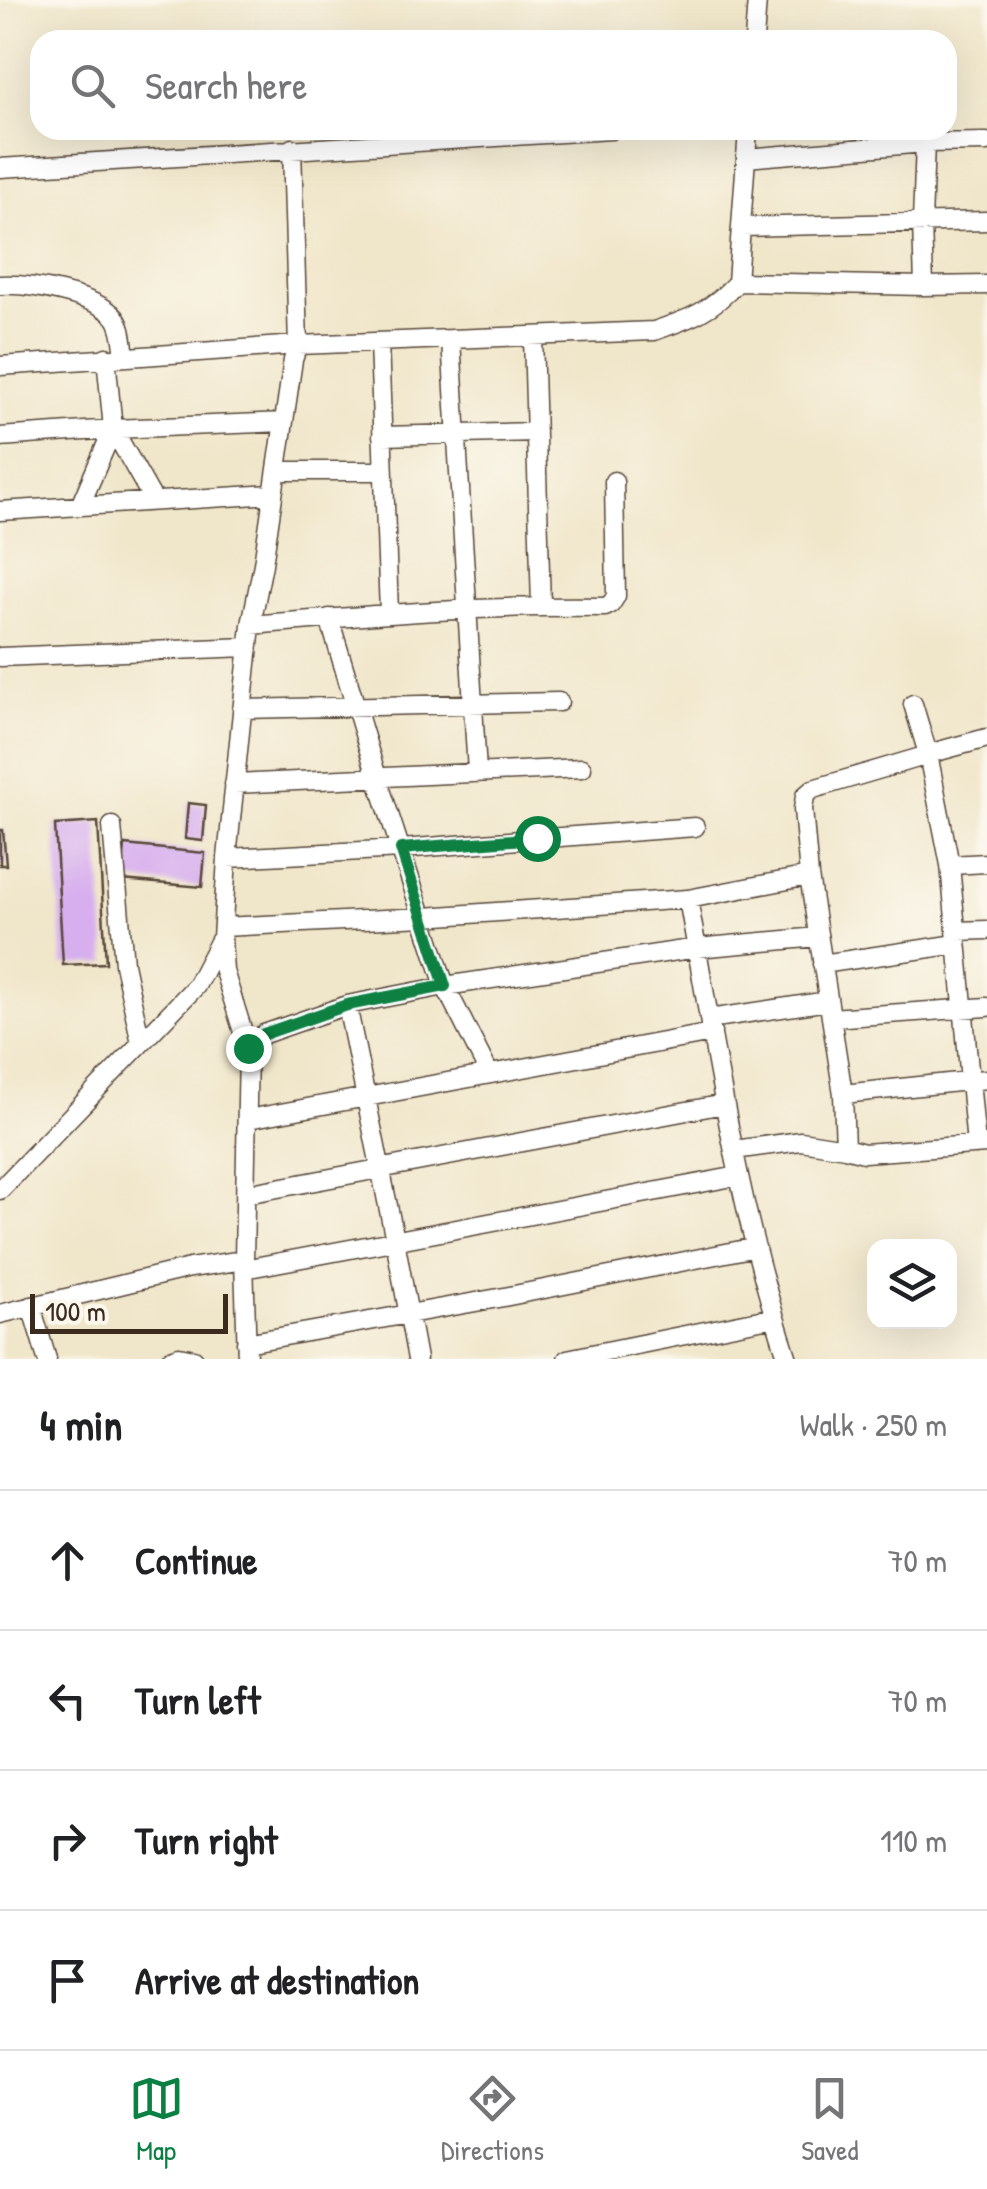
<!DOCTYPE html>
<html lang="en">
<head>
<meta charset="utf-8">
<style>
	:root { --surface:#fff; --page:#f6f6f6; --text:#202124; --muted:#757577; --line:#e0e0e0; --accent:#0b8043 }
	body { margin:0; font-family:"Patrick Hand",sans-serif; background:var(--page); color:var(--text) }
	.controls { position:absolute; right:30px; bottom:30px; display:grid; overflow:hidden; border-radius:20px; box-shadow:0 10px 40px #0002 }
	.controls button { width:90px; height:90px; display:grid; place-items:center; padding:0; border:0; border-bottom:2px solid var(--line); background:var(--surface); color:var(--text); font:50px sans-serif }
	.scale { position:absolute; left:30px; bottom:25px; width:198px; box-sizing:border-box; padding-left:10px; border:5px solid #3b2a1e; border-top:0; font-size:28px; line-height:35px; white-space:nowrap; color:#3b2a1e; -webkit-text-stroke:8px #fbf7ec; paint-order:stroke }
	.stop { position:absolute; width:30px; height:30px; margin:-22px; border:8px solid #0b8043; border-radius:50%; background:#fff }
	.stop.end { background:#0b8043; border-color:#fff; box-shadow:0 2px 10px #0008 }
	.list { margin:0; padding:0; list-style:none }
	h2 { display:flex; justify-content:space-between; align-items:center; height:130px; margin:0; padding:0 40px; font-size:42px }
	h2 small { font-size:32px; font-weight:400; color:var(--muted) }
	.list li { display:grid; grid-template-columns:65px 1fr auto; gap:30px; align-items:center; box-sizing:border-box; height:140px; padding:0 40px; border-top:2px solid var(--line) }
	.list b { display:block; font-size:38px; white-space:nowrap }
	.list em { font-size:32px; font-style:normal; color:var(--muted) }
	.icon { flex:none; width:55px; height:55px; fill:none; stroke:currentColor; stroke-width:2; stroke-linecap:round; stroke-linejoin:round }
	.map { position:relative; flex:none; width:987px; height:1359px; overflow:hidden }
	.search { position:absolute; background:var(--surface); box-shadow:0 10px 40px #0002; left:30px; right:30px; top:30px; height:110px; display:flex; align-items:center; gap:25px; box-sizing:border-box; padding:0 35px; border-radius:30px; color:var(--muted); font-size:38px }
	.sheet { height:690px; background:var(--surface) }
	nav { display:flex; justify-content:space-around; align-items:center; box-sizing:border-box; height:140px; border-top:2px solid var(--line); background:var(--surface); font-size:28px; color:var(--muted) }
	nav a { display:grid; justify-items:center; gap:5px }
	nav .on { color:var(--accent) }
	.map>svg:first-child { display:block }
</style>
</head>
<body>
<div class="map">
<svg width="987" height="1359" viewBox="0 0 987 1359">
	<rect width="100%" height="100%" fill="#fbf7ec"/>
	<filter id="ink" filterUnits="userSpaceOnUse"><feTurbulence type="fractalNoise" baseFrequency=".01" numOctaves="2"/><feDisplacementMap in="SourceGraphic" scale="20" xChannelSelector="R" yChannelSelector="G"/><feConvolveMatrix kernelMatrix="1 2 1 2 8 2 1 2 1" color-interpolation-filters="sRGB"/></filter>
	<filter id="wash" filterUnits="userSpaceOnUse"><feTurbulence type="fractalNoise" baseFrequency=".0048" numOctaves="4" result="noise"/><feDisplacementMap in="SourceGraphic" scale="40" xChannelSelector="R" yChannelSelector="G"/><feGaussianBlur stdDeviation="2.25" result="paint"/><feColorMatrix in="noise" values="0 0 0 0 0 0 0 0 0 0 0 0 0 0 0 0 0 1.4 0 .05"/><feComposite in="paint" operator="in"/></filter>
	<g filter="url(#wash)">
		<rect width="100%" height="100%" fill="#f0e6ca"/>
		<g id="blocks">
			<path fill="#d7afee" d="M188,803L206,805L203,841L185,839Z
				M98,822L106,963L63,965L55,825Z
				M0,830H3L6,865H0Z
				M125,845L205,853L202,887L122,880Z"/>
		</g>
	</g>
	<g filter="url(#ink)">
		<use href="#blocks" fill-opacity="0" stroke="#564638" stroke-width="2.5"/>
		<g fill="none" stroke-linecap="round" stroke-linejoin="round">
			<defs>
				<path id="minor" d="M754,40L757,0
					M748,130L737,282L924,286L987,285
					M746,158L925,143L987,142
					M0,168L611,130
					M741,227L987,221
					M0,285C28,283 96,295 115,317C123,327 123,343 125,356
					M924,286L922,222L925,143
					M533,336L541,606
					M451,339L477,772
					M379,342L389,613
					M0,366L298,345L292,148
					M113,429L154,501
					M382,436L536,432
					M0,437L113,429L284,422
					M277,471H384
					M80,506L113,429L106,357
					M0,511L273,494
					M329,618L377,777L445,986L489,1073
					M251,625C368,615 486,605 605,607L611,604L616,596L614,481
					M0,657L248,647
					M913,704L928,754L950,865L976,1145
					M242,709L559,702
					M928,754L987,738
					M234,784L582,768
					M112,826L124,964L141,1043
					M227,858L401,849L695,827
					M950,865L987,863
					M688,899C716,1053 738,1210 788,1359
					M223,927L424,917L688,899L809,876
					M956,931L987,930
					M822,964L957,944
					M347,1005L395,1240L417,1359
					M831,1018L987,1007
					M709,1019L828,1001
					M248,1048L224,971L222,938L227,858L251,625L263,564L293,360L298,345L654,331C689,319 712,311 737,282
					M843,1094L987,1079
					M248,1119L712,1033
					M845,1148L843,1094L809,876L803,809L805,796L813,789L928,755
					M734,1150L801,1141L845,1148L864,1153L986,1144
					M0,1190L196,986L220,940
					M246,1194L724,1104
					M244,1269L738,1176
					M31,1306L47,1359
					M0,1314L190,1268L244,1260
					M246,1343L504,1297L756,1247
					M171,1359L179,1356L194,1359
					M247,1359L244,1260L248,1048L264,1034L347,1005L445,986L697,948L818,937
					M567,1359L774,1317"/>
			</defs>
			<use href="#minor" stroke="#564638" stroke-width="21"/>
			<use href="#minor" stroke="#fff" stroke-width="18"/>
		</g>
	</g>
	<g fill="none" stroke-linecap="round" stroke-linejoin="round" filter="url(#ink)">
		<path stroke="#0b8043" stroke-width="12" d="M248,1048L264,1034L347,1005L445,986L401,849L537,838"/>
	</g>
</svg>
<div class="controls">
<button><svg class="icon" aria-label="layers" viewBox="0 0 24 24"><path d="M12 4l9 5-9 5-9-5zM3 14l9 5 9-5"/></svg></button>
</div>
<div class="scale">100 m</div>
<div class="stop" style="left:537px;top:838px"></div>
<div class="stop end" style="left:248px;top:1048px"></div>
<div class="search"><svg class="icon" aria-label="search" viewBox="0 0 24 24"><circle cx="10" cy="10" r="6"/><path d="M15 15l6 6"/></svg>Search here</div>
</div>
<section class="sheet">
<h2>4 min<small>Walk · 250 m</small></h2>
<ul class="list">
<li><svg class="icon" aria-label="ahead" viewBox="0 0 24 24"><path d="M12 20V5M6 11l6-6 6 6"/></svg><div><b>Continue</b></div><em>70 m</em></li>
<li><svg class="icon" aria-label="left" viewBox="0 0 24 24"><path d="M17 20v-9H6M10 6l-5 5 5 5"/></svg><div><b>Turn left</b></div><em>70 m</em></li>
<li><svg class="icon" aria-label="right" viewBox="0 0 24 24"><path d="M7 20v-9h11M14 6l5 5-5 5"/></svg><div><b>Turn right</b></div><em>110 m</em></li>
<li><svg class="icon" aria-label="arrive" viewBox="0 0 24 24"><path d="M6 21V4h12l-3 4 3 4H6"/></svg><div><b>Arrive at destination</b></div></li>
</ul>
</section>
<nav>
<a class="on"><svg class="icon" aria-label="map" viewBox="0 0 24 24"><path d="M3 6l6-2 6 2 6-2v14l-6 2-6-2-6 2zM9 4v14M15 6v14"/></svg>Map</a>
<a><svg class="icon" aria-label="directions" viewBox="0 0 24 24"><path d="M12 3l9 9-9 9-9-9zM9 14v-3h6M13 9l2 2-2 2"/></svg>Directions</a>
<a><svg class="icon" aria-label="saved" viewBox="0 0 24 24"><path d="M7 4h10v16l-5-4-5 4z"/></svg>Saved</a>
</nav>
</body>
</html>
